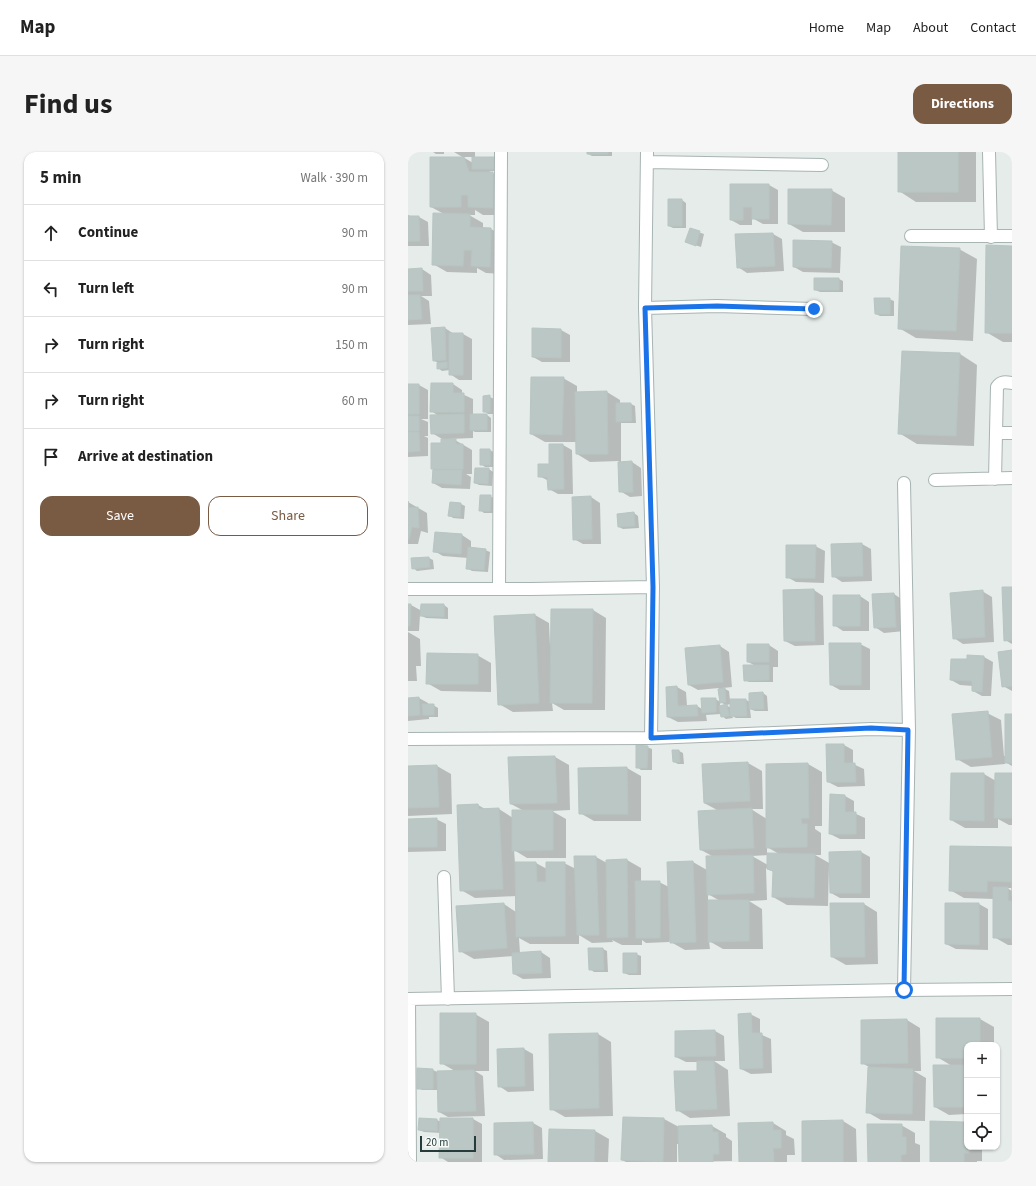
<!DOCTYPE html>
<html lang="en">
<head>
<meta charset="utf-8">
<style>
	:root { --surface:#fff; --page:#f6f6f6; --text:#222; --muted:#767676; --line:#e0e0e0; --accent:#795a43 }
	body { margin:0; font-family:"Source Sans 3",sans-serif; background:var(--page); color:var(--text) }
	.controls { position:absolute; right:12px; bottom:12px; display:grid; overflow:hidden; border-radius:8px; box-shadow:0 1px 3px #0004 }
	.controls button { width:36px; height:36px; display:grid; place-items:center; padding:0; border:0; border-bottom:1px solid var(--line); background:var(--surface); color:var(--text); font:20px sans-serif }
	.scale { position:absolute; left:12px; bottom:10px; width:56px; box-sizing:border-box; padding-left:4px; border:2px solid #263c3a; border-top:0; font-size:11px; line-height:14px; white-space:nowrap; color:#263c3a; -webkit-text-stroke:3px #f5f9f8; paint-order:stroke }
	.stop { position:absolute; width:12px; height:12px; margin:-9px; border:3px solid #1a73e8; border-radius:50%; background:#fff }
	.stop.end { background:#1a73e8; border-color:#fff; box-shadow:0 1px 4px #0008 }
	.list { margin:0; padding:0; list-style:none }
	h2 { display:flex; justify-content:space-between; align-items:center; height:52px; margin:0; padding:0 16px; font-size:17px }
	h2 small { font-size:13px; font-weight:400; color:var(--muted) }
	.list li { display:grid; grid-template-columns:26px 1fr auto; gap:12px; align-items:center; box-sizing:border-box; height:56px; padding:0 16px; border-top:1px solid var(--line) }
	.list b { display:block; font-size:15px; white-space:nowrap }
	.list em { font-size:13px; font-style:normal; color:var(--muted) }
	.actions { display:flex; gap:8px; padding:12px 16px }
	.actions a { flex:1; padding:9px 0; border:1px solid var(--accent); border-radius:12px; text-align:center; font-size:14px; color:var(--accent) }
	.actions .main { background:var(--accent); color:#fff }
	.icon { flex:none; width:22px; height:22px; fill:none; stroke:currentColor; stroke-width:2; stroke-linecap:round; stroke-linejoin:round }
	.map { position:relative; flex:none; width:604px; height:1010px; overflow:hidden; border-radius:12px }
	header { display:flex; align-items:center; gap:24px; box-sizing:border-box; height:56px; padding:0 20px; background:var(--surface); border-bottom:1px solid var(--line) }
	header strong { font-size:19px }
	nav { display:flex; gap:22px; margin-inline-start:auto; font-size:14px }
	.intro { display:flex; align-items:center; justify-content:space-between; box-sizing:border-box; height:96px; padding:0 24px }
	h1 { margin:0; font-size:28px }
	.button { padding:10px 18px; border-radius:12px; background:var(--accent); color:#fff; font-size:14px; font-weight:700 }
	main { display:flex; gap:24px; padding:0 24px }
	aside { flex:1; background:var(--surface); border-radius:12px; box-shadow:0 1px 3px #0004 }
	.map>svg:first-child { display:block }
</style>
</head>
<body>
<header>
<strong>Map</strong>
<nav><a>Home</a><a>Map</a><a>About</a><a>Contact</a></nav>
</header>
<div class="intro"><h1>Find us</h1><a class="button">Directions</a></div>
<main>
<aside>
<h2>5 min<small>Walk · 390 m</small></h2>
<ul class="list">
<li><svg class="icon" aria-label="ahead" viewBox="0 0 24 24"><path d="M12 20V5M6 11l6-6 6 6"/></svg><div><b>Continue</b></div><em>90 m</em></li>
<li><svg class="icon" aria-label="left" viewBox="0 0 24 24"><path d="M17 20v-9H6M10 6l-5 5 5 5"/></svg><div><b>Turn left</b></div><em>90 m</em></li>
<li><svg class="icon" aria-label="right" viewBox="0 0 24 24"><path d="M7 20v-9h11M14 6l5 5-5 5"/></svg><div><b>Turn right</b></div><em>150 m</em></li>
<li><svg class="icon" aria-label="right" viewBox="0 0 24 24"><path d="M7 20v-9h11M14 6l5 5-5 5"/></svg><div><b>Turn right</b></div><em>60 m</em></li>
<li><svg class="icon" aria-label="arrive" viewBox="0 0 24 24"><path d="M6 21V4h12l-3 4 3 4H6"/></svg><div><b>Arrive at destination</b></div></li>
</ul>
<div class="actions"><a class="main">Save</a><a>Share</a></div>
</aside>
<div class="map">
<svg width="604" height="1010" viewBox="0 0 604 1010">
	<rect width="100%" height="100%" fill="#e5ecea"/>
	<path fill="#0003" fill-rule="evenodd" d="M25,0H36V2H28Z
		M46,0H67V6H86L91,8V19H81L98,28V63H75L67,58V63H61L75,71V76L83,77L97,85L96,122L78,121L69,116V121L39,120L25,112L36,62L23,55L56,6ZM55,5H65V11Z
		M180,0H204V4H184L180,2Z
		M491,0H568V50H508L491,39Z
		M323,33H361L370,38V72H355L344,66V73H332L323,68Z
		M423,38L437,46V80H395L381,72Z
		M274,48L278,51V76H265L261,74Z
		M0,63L5,65H11L20,70L21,94H0Z
		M282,77L296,82L293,95L278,90Z
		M365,82L374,87L376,119L339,121L330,115Z
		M423,90L433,95L432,121L395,120L386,115Z
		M604,95V190H595L578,180Z
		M551,97L569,107L565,189L508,186L491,176Z
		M14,117L23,123L24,144H13L21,149L23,172L0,173V118Z
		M431,127L435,129V140H412L407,138Z
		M481,147L486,149V164H472L468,162Z
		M37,176L46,182H55L64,187V228H51L42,222V218L34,219L30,216V211L25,208Z
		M125,177L153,178L162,183V210H134L125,205Z
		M552,202L569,213L566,294L509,292L491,281Z
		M155,226L169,234V241L199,240L212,248V252H223L227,254L228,271H213V311L224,310L233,316L234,344L222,345L212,339L211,309L182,310L169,302L168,290H137L123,282Z
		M45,232L54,238V242L65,247V263H79L83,266V280H67L65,279V286L41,287V288H47L64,298V322H58L63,325L62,337L34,336L25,331L24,292H34V287L24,281L31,264L23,259Z
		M0,233H11L20,238V267H13L20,270V284H16L20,286V304L0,305Z
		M82,245L86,247V262H80L76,259Z
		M155,293L164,298L165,342H150L141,337V329L131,324L142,313Z
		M73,298H82L87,301V315H77L73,312Z
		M81,317L85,320L84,334L71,333L67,331Z
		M82,344L87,347L86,361H76L72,358Z
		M183,345L192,351L193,392H175L166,387L165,346Z
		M0,350L19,361L20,381L13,379L10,392H0Z
		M42,351L53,352L57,354L56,367L45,366L41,363Z
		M226,361L230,364L231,376L215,377L211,375Z
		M28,381L54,383L63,389V396L77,398L82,400L80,420L64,419L59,416L60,406L35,404L26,399Z
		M454,392L463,397L464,429L434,430L425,424Z
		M407,394L417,399L416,431L388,430L379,425Z
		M21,406L25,408L26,417L9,419L5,416Z
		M604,436V492L597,488Z
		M406,438L415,444L416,493L387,494L377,489Z
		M574,439L584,445L586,490L555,492L546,486Z
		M486,442L495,448L497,479L476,481L467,475Z
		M452,444L461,450V479H435L426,473Z
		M0,453H3L14,459V453H36L40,456V467L18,466L12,463L11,479H0Z
		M185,458L198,466L197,558H156L144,551L145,559L105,560L91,552L127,463L141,471L142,493H143Z
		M0,480L12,487L13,514H8L9,529H0Z
		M452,492L462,497V538H432L423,533Z
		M361,493L370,499V515H365V530H341L337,528L348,514L340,510Z
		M312,494L321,500L324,535L315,536L321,539L322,548H338L342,550L355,541L359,544L360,559H347L342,557L343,566H328L324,564L325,566L318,567L314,564L313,562L298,563L299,569L270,570L260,565L269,535L278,540L279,554H289L294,557L307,547L313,550L311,536L290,538L281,533ZM312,550L318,553L312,555ZM323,552V556L318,553Z
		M604,499V539L595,534Z
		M69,503L83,511V540L33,539L19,531Z
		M576,505L585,510L583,544H574L565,539V534L552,533L543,528L560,508Z
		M11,546L20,551V553H25L30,556V565H21V567L0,569V547Z
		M579,561L593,568L596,604H598L604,563V614L597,610V612L563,615L549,607Z
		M436,593L445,598V612L456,617L457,634L430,635L420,630Z
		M239,595L244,597V618H233L229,615Z
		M271,599L275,601L276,612H270L266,610Z
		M147,605L161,613L162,658L144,659L158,667V706H119L106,698L107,711H128L139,717L156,711L168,717L188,705L199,711L219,708L233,716V730H251L261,735L285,710L299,718L306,705L293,698L311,659L296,651L295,613L340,611L354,619L355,657H343L359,667L400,612L414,620V674H407V677L413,681V703H407L423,712L453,700L462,705V746H432L423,741V713H421L420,754L379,753L365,745L366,720L358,716L359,748L341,749L354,757L355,797H315L301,789L302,797L277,798L261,789V790L238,791L234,788V793H214L204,788L205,790L184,791L171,783V792H122L111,786L112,801L133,800L142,806L143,826L115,827L106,822L105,804L66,807L52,799L96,752L108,760V744L67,746L53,738L70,653L79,658L91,657L105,666L116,659L103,652ZM359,695L371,702H359ZM360,703V713L344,704ZM300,742L312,749H300Z
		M29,614L43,622L44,662L0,664V615Z
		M219,616L233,624V669H186L172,661Z
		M544,622H576L588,629L604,622V673H601L590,667V676H557L543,668Z
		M437,644L446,649V661L457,666V687H432L422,682Z
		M28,667L38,672V699L0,700V668Z
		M604,696V736H599L604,739V793H600L586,785V747L556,746L542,738Z
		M456,752L469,760L470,812L438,813L424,805Z
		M571,752L580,757V798L548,797L538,792Z
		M195,797L199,799L200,820H186L182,817Z
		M228,802L233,804V823H221L216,821Z
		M67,862L81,870V919H67L75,924L77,964L40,965L31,960L30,938H14L10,936V917L25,918L29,920L47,919L33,911Z
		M342,862L352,867V882L363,887L364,921L343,922L333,917Z
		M572,867L586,875V893H559V962L541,963L527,955L544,914L529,905Z
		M499,868L512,876L513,919H506L518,926L517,969L473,968L459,960L461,915L454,911Z
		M307,879L316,884L317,909H306L320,918L322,964L282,966L269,958L290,920V910H278L268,905Z
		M190,882L203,890L205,964L157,965L143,957Z
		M116,897L125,902L126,939L100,940L91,934Z
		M216,966L256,967L271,975L304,974L318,982V985L324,989V1009L272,1010L271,992H269V1010H218L214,1008Z
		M12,967L29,968L33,970L65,967L74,972V1010H40L32,1005L33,981L16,980L11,978Z
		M435,969L448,977L449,1010H395Z
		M125,971L134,976L135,1007L96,1008L87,1002V972Z
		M365,971L378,979V983L386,987L387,1003H379V1010H332Z
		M556,971L559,973V995H574V1009H569V1010H523Z
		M493,973L507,981V991L512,993V1010H461Z
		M187,979L201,987L200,1010H141Z"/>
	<path fill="#bac7c4" stroke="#b8c5c2" d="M179,0H200V2H179Z
		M490,0H550V40H490Z
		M22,5H56L61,20H85V56L60,55V43H53V55H22Z
		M64,5H86V17H64Z
		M322,32H361V67H344V55H335V68H322Z
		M380,37H424L423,73L380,72Z
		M260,47H274V74H260Z
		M25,61L62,62V75L83,76L82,115L63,114L64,98H56L55,114L24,113Z
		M0,64H11L12,89H0Z
		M282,76L292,79L288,94L277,90Z
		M365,81L367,114L329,116L327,82Z
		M385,88L424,89L423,116L385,115Z
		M578,93L604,94V181H577Z
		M493,94L552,96L548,179L490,177Z
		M14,116L15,139H0V117Z
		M406,126H431V138H406Z
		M0,143H12L14,167L0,168Z
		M466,146H482V162H467Z
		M37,175L38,208L25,209L23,176Z
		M124,176L153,177V206L124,205Z
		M41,181H55V223H41Z
		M494,199L552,201L548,284L490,282Z
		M39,210V216L29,217V211Z
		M123,225H156L154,283L122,282Z
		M23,231H45V241H56V260H22Z
		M0,232H11V262H0Z
		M199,239L200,302H168L167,240Z
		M82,243V260H75V244Z
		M208,251H223L224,269L208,270Z
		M56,262V281L23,282L22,263Z
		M62,262H79V278H62Z
		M0,264H11V279H0Z
		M0,280H11L12,299L0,300Z
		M33,287H48V292H55V317H23V291H33Z
		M141,292H155L156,337L140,338L139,325H130V312H141Z
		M72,297H82V313H72Z
		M224,309L225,340H211L210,310Z
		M67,316H81L80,332L66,331Z
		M25,318H54L53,333L24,331Z
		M72,343H83L82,359H71Z
		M183,344L184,387L165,388L164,345Z
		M0,349L1,356L10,355L11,376L4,375L1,387H0Z
		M42,350L53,351L52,365L40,364Z
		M226,360L227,374L210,375L209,362Z
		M27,380L54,382L53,402L25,400Z
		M454,391L455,424L424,425L423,392Z
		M378,393H408L407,426H378Z
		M60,395L78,397L76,418L58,417Z
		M21,405L22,415L4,417L3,406Z
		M594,435H604V488L596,489Z
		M406,437L407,489H376L375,438Z
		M575,438L577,485L545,487L542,441Z
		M486,441L488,475L466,476L464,442Z
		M425,443H452V474H425Z
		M0,452H3L2,474H0Z
		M13,452H36V465L12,464Z
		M143,457H185L184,551H142Z
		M127,462L131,551L90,553L86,464Z
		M421,491H453V533H422Z
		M339,492H361V510H339Z
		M312,493L315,530L280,533L277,496Z
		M604,498V534L594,535L590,500Z
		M19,501L70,502V532H18Z
		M559,503L576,504L574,540L564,539V529L542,528L543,507H559Z
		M335,513H361V528L336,529Z
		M269,534L270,554L289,553L290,564L259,565L258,535Z
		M317,536L318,550L312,551L310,537Z
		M355,540L356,557H341V541Z
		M11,545L12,563L0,564V546Z
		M293,546H308V560L294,561Z
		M322,547H338L339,564H322Z
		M14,552H26V563H15Z
		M319,552L321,564L313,565L311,554Z
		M580,559L584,605L548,608L544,562Z
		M597,562H604V611H597Z
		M418,592H436V611H447L448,630H419Z
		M228,593L240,594L239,616H228Z
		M264,598H271L272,610H265Z
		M147,604L149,651L102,652L100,605Z
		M340,610L342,649L296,651L294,612Z
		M400,611L401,666H393L394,672H399V695L358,696V612Z
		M29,613L31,655L0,656V614Z
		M219,615L220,662H171L170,616Z
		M543,621H576V669L542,668Z
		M587,621H604V666H586Z
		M422,642L437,643V660H448V682H421Z
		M70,652L71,657L91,656L95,737L52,739L49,653Z
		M344,656L346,696L292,698L290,659Z
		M104,658H145V698L104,699Z
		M29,666V695H0V667Z
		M542,694L604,695V744V730L579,729V740L541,739Z
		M453,699V741H422L421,700Z
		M359,701L407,702L406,746L364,745L365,719L359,717Z
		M345,703L346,741L299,743L298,704Z
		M166,704H188L191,783H169Z
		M219,707L220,785L199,786L198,708Z
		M285,709L288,790L262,791L259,710Z
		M107,710H128L129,730H138V710H157V784L108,785Z
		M227,729H252V786H228Z
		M585,735H600V749H604V791L603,786H585Z
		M300,748H341V789L300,790Z
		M96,751L99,796L51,800L48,754Z
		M422,751H456L457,805H423Z
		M537,751H571V793L537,792Z
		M180,796H195L196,818H181Z
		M133,799L134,821L105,822L104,801Z
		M215,801H229V821H215Z
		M32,861H68V912H32Z
		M343,861L344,881H354L355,916L332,917L330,862Z
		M528,866H572V893H559V906H528Z
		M499,867L500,911L453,912V868Z
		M307,878L308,904L267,905V879Z
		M190,881L191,956L142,958L141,882Z
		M116,896L117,934L90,935L89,897Z
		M289,909H306L309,957L268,959L266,919H289Z
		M525,913H559V955H526Z
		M460,915L505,917L504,962L458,961Z
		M9,916L25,917V937H9Z
		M66,918L68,959L30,960L29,919Z
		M215,965L256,966L255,1010L213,1008Z
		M11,966L29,967V979L10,978Z
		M32,966H65V1006H31Z
		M435,968V1010H394V969Z
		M522,969L556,970V985H559V995H561V1001H556V1010H522Z
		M125,970L126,1002L86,1003V971Z
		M365,970V978H373V996H365L366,1010H331L330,971Z
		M459,972H494V985H498V1002L493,1003V1010H460Z
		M304,973L305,980H310L311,1002H305V1010H271L270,974Z
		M141,977L187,978L186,1010H140Z"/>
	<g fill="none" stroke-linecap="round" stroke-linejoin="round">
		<defs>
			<path id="street" d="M239,0L237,156L245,435L243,586L463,577L501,578L496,838
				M581,0L583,85
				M239,10L414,13
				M503,84H604
				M237,156L309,154L406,157
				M589,281H604
				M587,327L589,235C593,229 598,230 604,231
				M527,328L604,326
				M496,331L501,578
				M0,437H123L245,435
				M91,437L93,0
				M0,587L243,586
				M36,725L40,847
				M0,847L496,838L604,837
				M1,847L2,1010"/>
		</defs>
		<use href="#street" stroke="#a8b4b2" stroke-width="14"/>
		<use href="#street" stroke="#fff" stroke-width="12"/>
	</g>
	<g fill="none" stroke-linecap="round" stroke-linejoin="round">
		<path stroke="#1a73e8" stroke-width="5" d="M406,157L309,154L237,156L245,435L243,586L463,576L500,578L496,838"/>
	</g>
</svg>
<div class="controls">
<button>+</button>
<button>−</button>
<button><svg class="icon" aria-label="locate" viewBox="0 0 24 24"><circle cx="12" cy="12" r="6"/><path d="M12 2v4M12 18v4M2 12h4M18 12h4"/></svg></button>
</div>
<div class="scale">20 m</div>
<div class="stop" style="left:496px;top:838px"></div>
<div class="stop end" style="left:406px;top:157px"></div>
</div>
</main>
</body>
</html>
